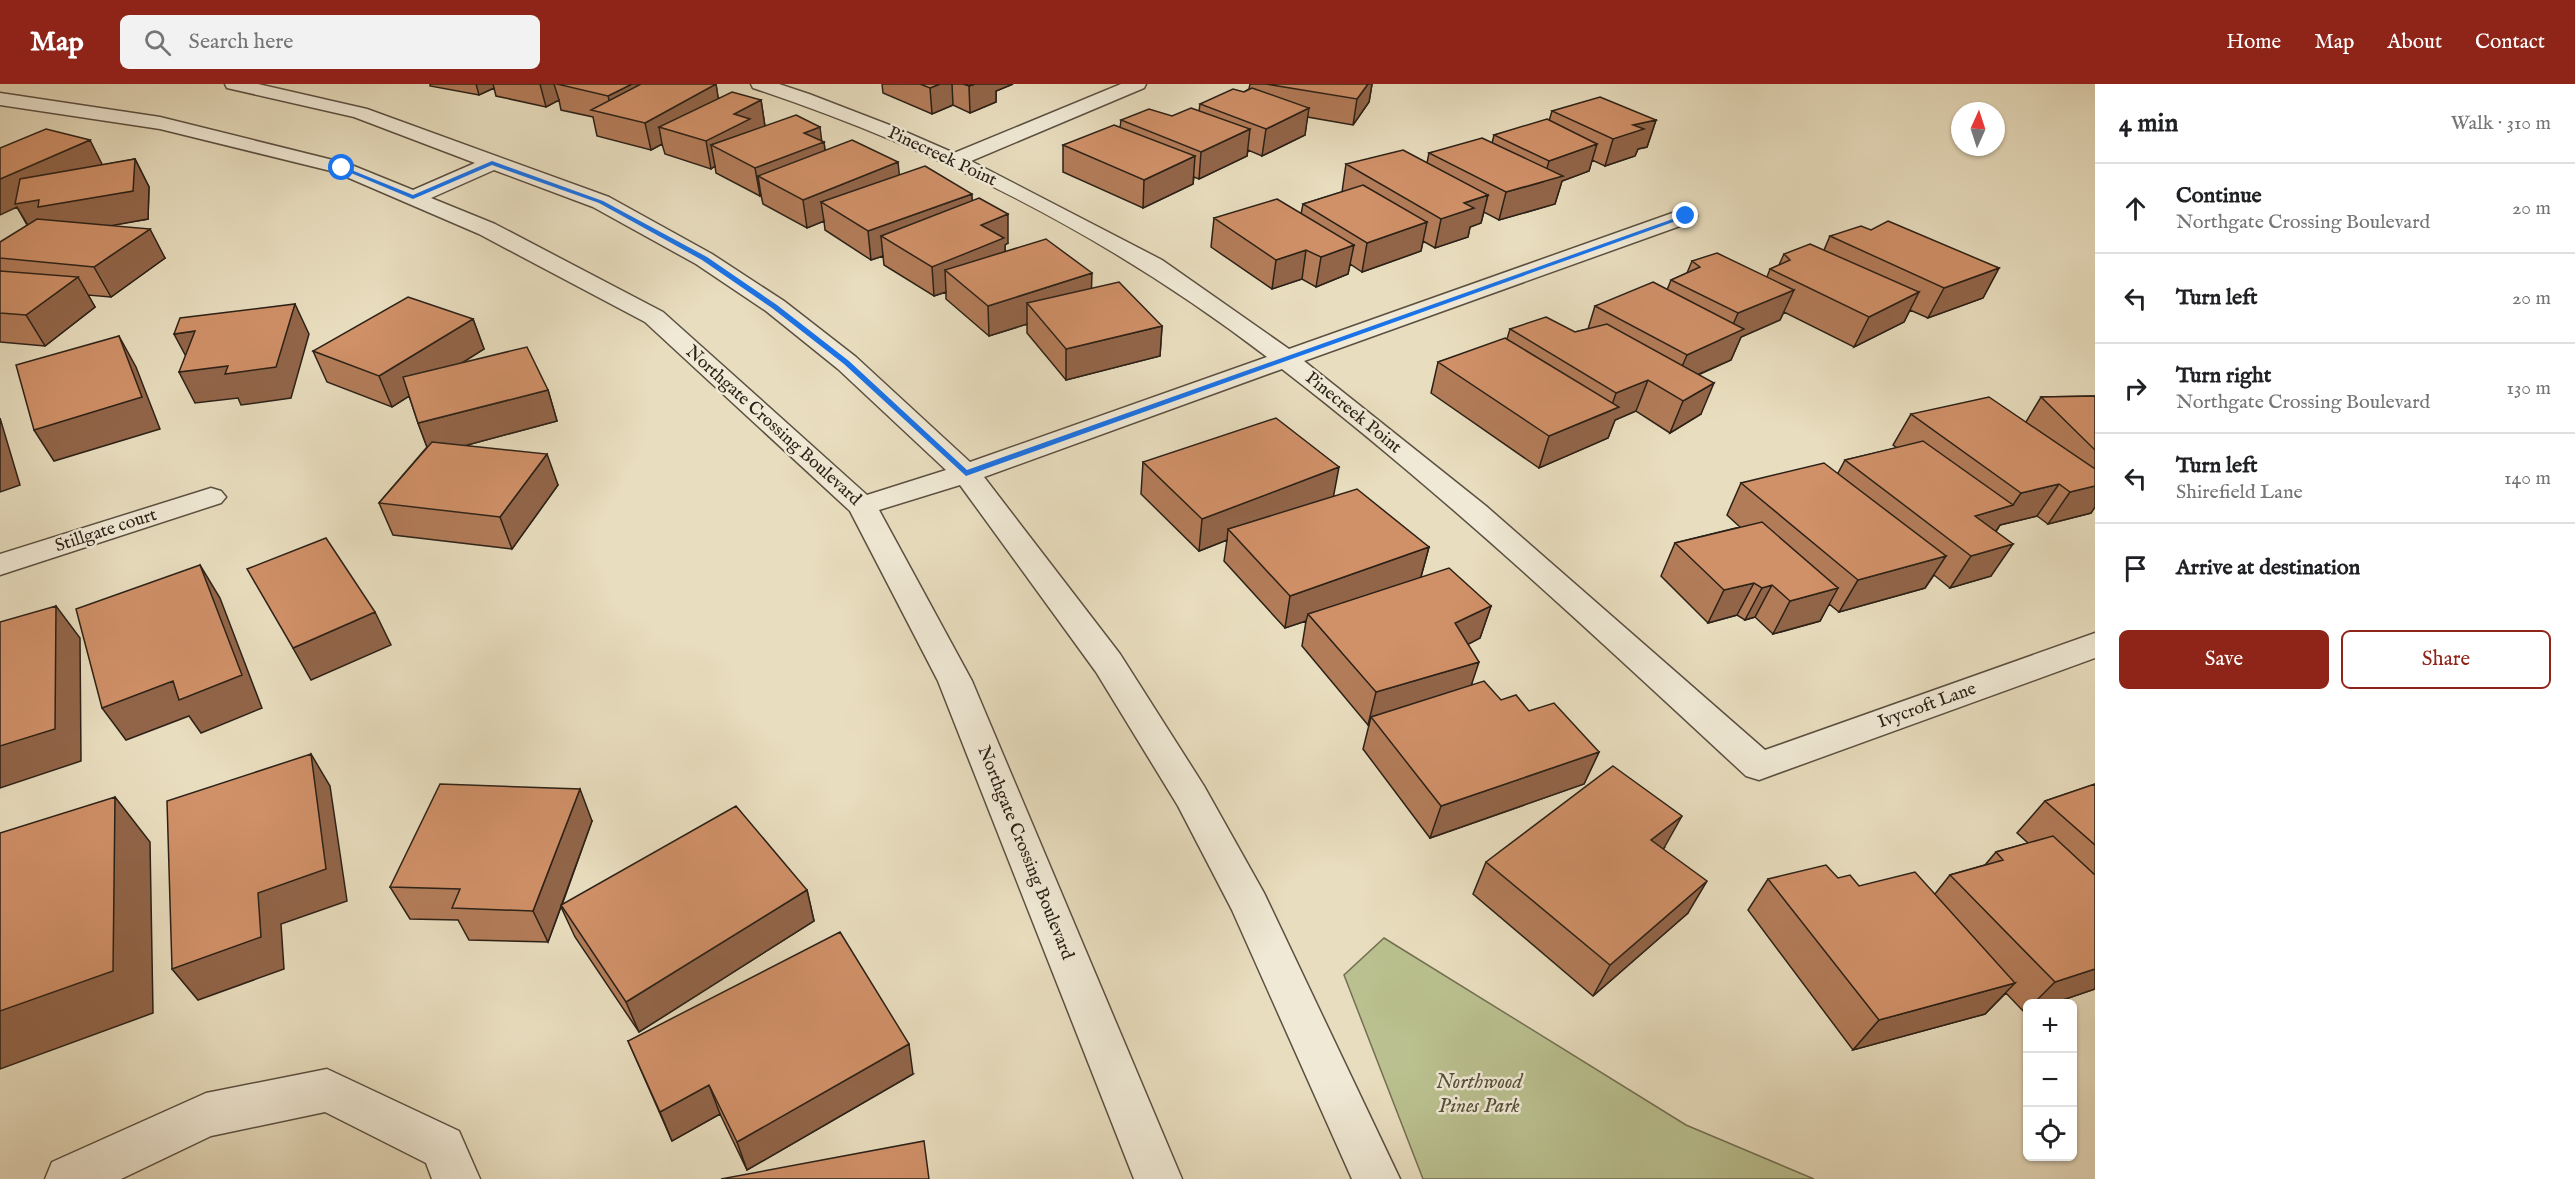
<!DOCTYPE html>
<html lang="en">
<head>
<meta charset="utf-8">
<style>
	:root { --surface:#fff; --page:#f2f2f2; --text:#202124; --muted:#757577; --line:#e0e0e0; --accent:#8f2418 }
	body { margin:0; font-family:"IM FELL English",serif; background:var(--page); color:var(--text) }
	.controls { position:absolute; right:18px; bottom:18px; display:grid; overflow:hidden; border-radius:9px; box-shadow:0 2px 4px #0004 }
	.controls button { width:54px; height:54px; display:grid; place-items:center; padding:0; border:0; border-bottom:2px solid var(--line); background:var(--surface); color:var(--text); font:30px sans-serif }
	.compass { position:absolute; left:1951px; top:18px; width:54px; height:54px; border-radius:50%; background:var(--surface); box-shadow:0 2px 4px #0004; rotate:3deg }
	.stop { position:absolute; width:18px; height:18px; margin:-14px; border:4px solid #1a73e8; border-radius:50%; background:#fff }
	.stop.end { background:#1a73e8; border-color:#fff; box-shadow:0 2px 6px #0008 }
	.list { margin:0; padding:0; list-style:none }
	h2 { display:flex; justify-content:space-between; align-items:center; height:78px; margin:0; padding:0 24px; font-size:26px }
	h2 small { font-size:20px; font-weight:400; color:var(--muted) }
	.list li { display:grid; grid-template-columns:39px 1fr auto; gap:18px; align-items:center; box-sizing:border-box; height:90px; padding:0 24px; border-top:2px solid var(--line) }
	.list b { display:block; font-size:22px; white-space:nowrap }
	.list p { margin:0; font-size:20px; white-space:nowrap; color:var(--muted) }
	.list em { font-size:20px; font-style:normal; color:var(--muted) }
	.actions { display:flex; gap:12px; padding:18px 24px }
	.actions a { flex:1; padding:14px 0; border:2px solid var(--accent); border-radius:9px; text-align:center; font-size:21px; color:var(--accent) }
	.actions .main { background:var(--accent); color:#fff }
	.icon { flex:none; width:33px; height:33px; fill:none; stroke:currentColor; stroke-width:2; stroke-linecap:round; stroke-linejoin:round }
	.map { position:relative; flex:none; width:2095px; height:1095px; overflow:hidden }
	header { display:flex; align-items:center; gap:36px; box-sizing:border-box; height:84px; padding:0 30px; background:var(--accent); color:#fff }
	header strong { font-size:28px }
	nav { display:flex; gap:33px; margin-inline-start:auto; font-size:21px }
	.search { width:420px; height:54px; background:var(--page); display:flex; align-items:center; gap:15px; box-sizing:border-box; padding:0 21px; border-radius:9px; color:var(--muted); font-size:22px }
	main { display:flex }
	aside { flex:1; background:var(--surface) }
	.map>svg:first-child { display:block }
</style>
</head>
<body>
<header>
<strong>Map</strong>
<div class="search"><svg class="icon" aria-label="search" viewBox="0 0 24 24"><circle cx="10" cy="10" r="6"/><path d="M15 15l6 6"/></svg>Search here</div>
<nav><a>Home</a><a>Map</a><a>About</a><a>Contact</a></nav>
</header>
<main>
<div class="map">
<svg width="2095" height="1095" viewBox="0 0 2095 1095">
	<rect width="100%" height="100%" fill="#e8ddbe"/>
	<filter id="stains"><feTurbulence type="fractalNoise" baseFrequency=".00333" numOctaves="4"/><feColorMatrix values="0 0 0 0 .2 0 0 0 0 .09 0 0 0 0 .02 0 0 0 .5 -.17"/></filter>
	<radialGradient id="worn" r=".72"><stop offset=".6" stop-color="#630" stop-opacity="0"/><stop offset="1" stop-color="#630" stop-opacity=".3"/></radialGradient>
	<path fill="#bac08f" stroke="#737053" stroke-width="1.5" d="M1384,854L1686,1041L1814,1095H1423L1344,891Z"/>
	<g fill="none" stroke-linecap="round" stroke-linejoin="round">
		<defs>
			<path id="minor" d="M225,0H258L367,25L609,113L712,170L784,217L856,273L970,378L1267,273C1113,155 937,65 753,4L751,0H779L809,10L892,42L954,69L1121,0H1146L1144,4L971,77L1162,176L1289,265L1678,127L1686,125L1694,127L1697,132L1694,137L1304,277L1486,422L1765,666L2095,549V574L1759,696L1746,692C1595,552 1445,411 1282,285L984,393L1120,570L1204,702L1264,809L1400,1095H1352L1232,826L1178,722L1096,588L960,401L879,426L972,597L1182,1095H1134L938,597L850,427L645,238L479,150L335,88L160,45L0,21V9L160,33L349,80L413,106L475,79L354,33L227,4ZM494,86L593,123L696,180L766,227L838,285L946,386L867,411L663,228L495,140L431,114Z
				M211,404L221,407L226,413L221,419L0,491V470Z
				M327,985L459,1047L480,1095H432L426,1079L325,1028L211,1052L121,1095H45L52,1078L206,1009Z"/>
		</defs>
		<use href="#minor" stroke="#5b5041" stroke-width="3"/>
		<use href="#minor" fill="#f0e9d5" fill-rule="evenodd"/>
	</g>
	<path fill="#b37c59" stroke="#2c2117" stroke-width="1.5" d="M430,0H716L718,14L761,16L765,42L821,57L824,58L825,66L899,91L972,117L1008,159L1005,161V168L1091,204L1162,242L1160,272L1066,296L1027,249V240L989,252L946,215V208L934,212L884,181L883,172L871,176L825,146L824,137L807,144L763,120L761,111L760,112L716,89L715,82L711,85L665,70L662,60L651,66L597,52L593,33L561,26L559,16L546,23L496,12L494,4L479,11L430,2Z
		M882,0H1013L996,7V18L970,29L953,21L932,30L883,9Z
		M1250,0H1372L1369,18L1353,41L1307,33L1305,51L1262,72L1248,66L1247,72L1199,95L1194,93L1193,100L1143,124L1063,88V61L1120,44L1121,36L1172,32L1199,27L1200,20L1244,8L1249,5Z
		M1552,27L1656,36L1647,63L1638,65L1635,72L1605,82L1592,76L1589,87L1562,97L1555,120L1499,136L1484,128L1481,139L1470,143L1468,153L1435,164L1423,157L1421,167L1362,188L1350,180L1348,190L1316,203L1302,195L1272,205L1211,163L1214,134L1301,130L1303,120L1342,108L1346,80L1427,79L1429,69L1492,59L1494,51L1549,37Z
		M135,75L149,103L148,135L111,141L165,174L111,213L88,211L95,223L45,262L0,258V174L27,141L17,123L103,81Z
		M1871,146L1999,184L1983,214L1928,234L1910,226L1904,238L1854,263L1784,228L1780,236L1741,253L1731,276L1698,291L1701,330L1670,349L1636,327L1615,336L1608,354L1539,384L1431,309L1438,278L1507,255L1510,245L1575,248L1588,245L1595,222L1667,206L1671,196L1687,189L1692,177L1767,193L1770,185L1779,181L1784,170L1824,166L1830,152Z
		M473,235L484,265L462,279L548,306L557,337L467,361L558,401L512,465L393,451L379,419L427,363L418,339L409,312L392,323L327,298L313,267Z
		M2095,312V423L2091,429L2048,440L2037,432L2000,441L1996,448L1991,492L1950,504L1934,491L1925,504L1839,528L1829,520L1820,537L1773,550L1755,533L1745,536L1737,531L1708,539L1661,492L1675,459L1740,443L1727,431L1741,399L1838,389L1845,376L1897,364L1893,361L1911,330L2026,338L2041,313Z
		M1143,378L1334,413L1429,463L1421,493L1491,522L1480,554L1468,560L1472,601L1501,616L1529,627L1599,668L1584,700L1430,754L1363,665L1369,641H1368L1302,562L1306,537L1285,544L1224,477L1227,456L1199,467L1141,410Z
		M2095,700V905L2051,920H2028V927L2024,928L2006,909L1985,930L1853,966L1748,826L1768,795L1838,794L1859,802L1935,810L1950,791L1985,781L1996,768L2028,759L2017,749L2045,717Z
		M592,737L562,821L807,806L814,837L639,948L575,853L561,823L548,858L469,856L458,836L410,835L390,803Z
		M1664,764L1663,765L1688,829L1593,912L1473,810L1486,778Z
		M628,957L913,990L747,1086L720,1030L672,1057Z"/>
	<path fill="#926549" stroke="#2c2117" stroke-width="1.5" d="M476,0H493L494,4L479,11Z
		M540,0H554L559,16L546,23Z
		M632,0H655L613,31L608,12Z
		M716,0L720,26L659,43L662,60L651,66L645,39Z
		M940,0H952L953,21L932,30L930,4Z
		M975,0H1013L996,7V18L970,29L969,2Z
		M1368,0H1372L1369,18L1353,41L1357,15Z
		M761,16L765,43L711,61L715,82L711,85L706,57L734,30Z
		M1309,24L1305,51L1262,72L1266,45Z
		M1656,36L1647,63L1638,65L1635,72L1605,82L1613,55L1633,41Z
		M820,43L822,59L824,58L827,86L758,92L761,111L760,112L755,84L804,49Z
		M1250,45L1247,72L1199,95L1201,68Z
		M90,56L104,84L135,75L149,103L148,135L54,152L32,148L17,123L0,131V95Z
		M1597,60L1589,87L1562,97L1555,120L1499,136L1506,108L1543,98L1549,77Z
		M1195,72L1193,100L1143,124L1144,96Z
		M898,78L901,106L821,118L824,137L807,144L803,116Z
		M972,110L973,138L881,152L883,172L871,176L868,147Z
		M1488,111L1481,139L1470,143L1468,153L1435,164L1441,135L1464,119Z
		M1008,130V159L1005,161V183L945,186L946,208L934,212L932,183L981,141Z
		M1427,138L1421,167L1362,188L1367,159Z
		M150,145L165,174L111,213L94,183Z
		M1354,161L1348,190L1316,203L1321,173Z
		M1306,166L1302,195L1272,205L1276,176Z
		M1999,184L1983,214L1928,234L1944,204Z
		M1092,189L1091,219H1027V240L989,252L988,222Z
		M78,193L95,223L45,262L26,231Z
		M1794,206L1780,236L1741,253L1731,276L1674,301L1687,271L1728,252L1738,229Z
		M1919,208L1904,238L1854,263L1869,233Z
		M295,220L309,250L291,314L241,321L238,314L195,319L179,288Z
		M473,235L484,265L392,323L379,292Z
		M1162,242L1160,272L1066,296V265Z
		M195,247L190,280L174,250Z
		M119,252L136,283L160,345L54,377L34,346Z
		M1648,296L1636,327L1615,336L1608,354L1539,384L1549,352L1610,327L1616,309Z
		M1714,299L1701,330L1670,349L1683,317Z
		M548,306L557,337L430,371L418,339Z
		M0,334L20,401L0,408Z
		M547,370L558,401L512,465L500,433Z
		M1339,383L1333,415L1228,445L1227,456L1199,467L1202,435Z
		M2059,400L2037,432L2000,441L1992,453L1975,432L2013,421L2021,409Z
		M2095,402V423L2091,429L2048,440L2070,408Z
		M2013,460L1991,492L1950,504L1971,472Z
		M1429,463L1420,496L1308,530L1306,537L1285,544L1290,512Z
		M1946,472L1925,504L1839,528L1858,496Z
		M200,481L220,514L262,624L201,649L189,632L126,656L102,624Z
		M1754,499L1737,531L1708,539L1724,506Z
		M1772,501L1755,533L1745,536L1762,504Z
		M1838,504L1820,537L1773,550L1790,517Z
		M56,522L80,554L81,677L0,704V662Z
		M1491,522L1480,554L1446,572L1455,539Z
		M375,528L391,561L311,596L293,564Z
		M1479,578L1468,611L1371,633L1369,641H1368L1376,608Z
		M1599,668L1584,700L1430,754L1441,722Z
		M311,670L330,702L347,817L281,840L284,885L198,916L172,885L258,809Z
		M580,705L592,737L548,858L533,827Z
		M115,713L150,758L153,929L0,985V927Z
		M1682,732L1664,764L1634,788L1651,756Z
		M1707,797L1688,829L1593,912L1610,881Z
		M807,806L814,837L639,948L626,918Z
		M2095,885V905L2051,920H2033L2055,898Z
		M2015,899L1985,930L1853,966L1879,936Z
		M909,960L913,990L747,1086L737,1058Z
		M709,1001L720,1030L672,1057L660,1028Z"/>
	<path fill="#d09068" stroke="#2c2117" stroke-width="1.5" d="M557,0H632L608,12Z
		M641,0H716L645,39L591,26Z
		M920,0H940L930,4Z
		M963,0H975L969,2Z
		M1266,0H1368L1357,15Z
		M1252,4L1309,24L1266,45L1200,20L1233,5L1244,8Z
		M732,8L761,16L734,30L750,35L706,57L659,43Z
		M1600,13L1656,36L1633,41L1644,45L1613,55L1552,27Z
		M1191,24L1250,45L1201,68L1121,36L1149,25L1172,32Z
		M796,31L820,43L804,49L824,58L755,84L711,61Z
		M1547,35L1597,60L1549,77L1494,51Z
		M1114,41L1195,72L1144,96L1063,61Z
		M46,45L90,56L0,95V64Z
		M1482,54L1563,92L1506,108L1429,69Z
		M852,56L898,78L803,116L758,92Z
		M1403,66L1488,111L1464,119L1474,124L1441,135L1346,80Z
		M135,75L133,107L38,123L39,116L15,120L20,95Z
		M925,82L972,110L868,147L821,118Z
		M1363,101L1427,138L1367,159L1303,120Z
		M979,114L1008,130L981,141L1004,154L932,183L881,152Z
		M1277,115L1354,161L1321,173L1306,166L1276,176L1214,134Z
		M37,135L150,145L94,183L0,174V158Z
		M1888,137L1999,184L1944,204L1830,152L1861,142L1871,146Z
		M1046,155L1092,189L988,222L945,186Z
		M1810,160L1919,208L1869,233L1770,185L1790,176L1784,170Z
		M1717,169L1794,206L1738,229L1671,196L1700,183L1692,177Z
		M0,187L78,193L26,231L0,229Z
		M1119,198L1162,242L1066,265L1027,219Z
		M1653,198L1744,245L1687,271L1595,222Z
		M408,213L473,235L379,292L313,267Z
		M295,220L276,283L225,290L228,282L179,288L195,247L174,250L180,234Z
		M1546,233L1575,248L1607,240L1714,299L1683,317L1648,296L1616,309L1510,245Z
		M119,252L142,313L34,346L16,281Z
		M1505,254L1619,323L1549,352L1438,278Z
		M527,263L548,306L418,339L403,293Z
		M2095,312V366L2041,313Z
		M1989,313L2095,385V402L2070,408L2059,400L2021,409L1911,330Z
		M1276,334L1339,383L1202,435L1143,378Z
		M1923,357L2013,421L1975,432L2013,460L1971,472L1845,376Z
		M432,358L547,370L500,433L379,419Z
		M1824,379L1946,472L1858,496L1741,399Z
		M1357,405L1429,463L1290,512L1228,445Z
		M1762,438L1838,504L1790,517L1772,501L1762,504L1754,499L1724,506L1675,459Z
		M326,454L375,528L293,564L247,485Z
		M200,481L242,591L179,616L173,597L102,624L76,525Z
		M1449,484L1491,522L1455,539L1479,578L1376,608L1308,530Z
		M56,522L55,645L0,662V538Z
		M1484,597L1501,616L1516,611L1529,627L1554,619L1599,668L1441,722L1371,633Z
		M311,670L326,785L258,809L261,853L172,885L167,717Z
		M1613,682L1682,732L1651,756L1707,797L1610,881L1486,778Z
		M440,700L580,705L533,827L452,824L460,805L390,803Z
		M2095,700V761L2045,717Z
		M115,713L113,887L0,927V749Z
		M736,722L807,806L626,918L561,821Z
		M2053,752L2095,791V885L2055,898L1950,791L2003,776L1996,768Z
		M1826,781L1838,794L1850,791L1859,802L1915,788L2015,899L1879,936L1768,795Z
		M840,848L909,960L737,1058L709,1001L660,1028L628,957Z
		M924,1057L929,1095H721Z"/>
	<path fill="#1a73e8" d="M492,77L603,117L707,173L777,221L849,277L967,386L1684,131L1690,132L966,392L844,280L772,224L702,176L599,119L492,81L413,115L339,84L344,83L413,111Z"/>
	<g text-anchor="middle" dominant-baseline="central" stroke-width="5" stroke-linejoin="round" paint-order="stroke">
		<g font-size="18" fill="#2c2117" stroke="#f0e9d5">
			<text transform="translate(942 73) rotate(25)">Pinecreek Point</text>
			<text transform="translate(1353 329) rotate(39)">Pinecreek Point</text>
			<text transform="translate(773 342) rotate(42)">Northgate Crossing Boulevard</text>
			<text transform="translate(106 447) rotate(-18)">Stillgate court</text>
			<text transform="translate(1927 622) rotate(-20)">Ivycroft Lane</text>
			<text transform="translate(1025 769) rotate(68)">Northgate Crossing Boulevard</text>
		</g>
		<g font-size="21" font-style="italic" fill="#57513b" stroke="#f0e9d5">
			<text x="1479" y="998">Northwood<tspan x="1479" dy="24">Pines Park</tspan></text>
		</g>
	</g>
	<rect width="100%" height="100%" filter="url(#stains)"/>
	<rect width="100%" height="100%" fill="url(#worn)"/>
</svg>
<div class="controls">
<button>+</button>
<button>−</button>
<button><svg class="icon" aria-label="locate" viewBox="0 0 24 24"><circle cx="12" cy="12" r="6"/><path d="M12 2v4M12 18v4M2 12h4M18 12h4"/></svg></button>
</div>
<svg class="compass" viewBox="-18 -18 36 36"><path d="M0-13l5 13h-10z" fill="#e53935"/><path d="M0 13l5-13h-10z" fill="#757577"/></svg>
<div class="stop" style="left:342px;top:84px"></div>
<div class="stop end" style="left:1686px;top:132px"></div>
</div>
<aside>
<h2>4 min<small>Walk · 310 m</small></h2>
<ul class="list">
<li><svg class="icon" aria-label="ahead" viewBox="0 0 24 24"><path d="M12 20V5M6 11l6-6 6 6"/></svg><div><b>Continue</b><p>Northgate Crossing Boulevard</p></div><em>20 m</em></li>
<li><svg class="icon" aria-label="left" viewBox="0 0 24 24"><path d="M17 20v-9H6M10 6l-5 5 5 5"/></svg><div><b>Turn left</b></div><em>20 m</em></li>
<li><svg class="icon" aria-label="right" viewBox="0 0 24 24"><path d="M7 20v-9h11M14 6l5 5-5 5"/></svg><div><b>Turn right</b><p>Northgate Crossing Boulevard</p></div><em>130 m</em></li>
<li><svg class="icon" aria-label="left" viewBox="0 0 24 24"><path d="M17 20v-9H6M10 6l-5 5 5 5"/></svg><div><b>Turn left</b><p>Shirefield Lane</p></div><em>140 m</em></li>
<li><svg class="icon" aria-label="arrive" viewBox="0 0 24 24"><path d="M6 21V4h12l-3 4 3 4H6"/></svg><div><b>Arrive at destination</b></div></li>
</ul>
<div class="actions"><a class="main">Save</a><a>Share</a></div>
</aside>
</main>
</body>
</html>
